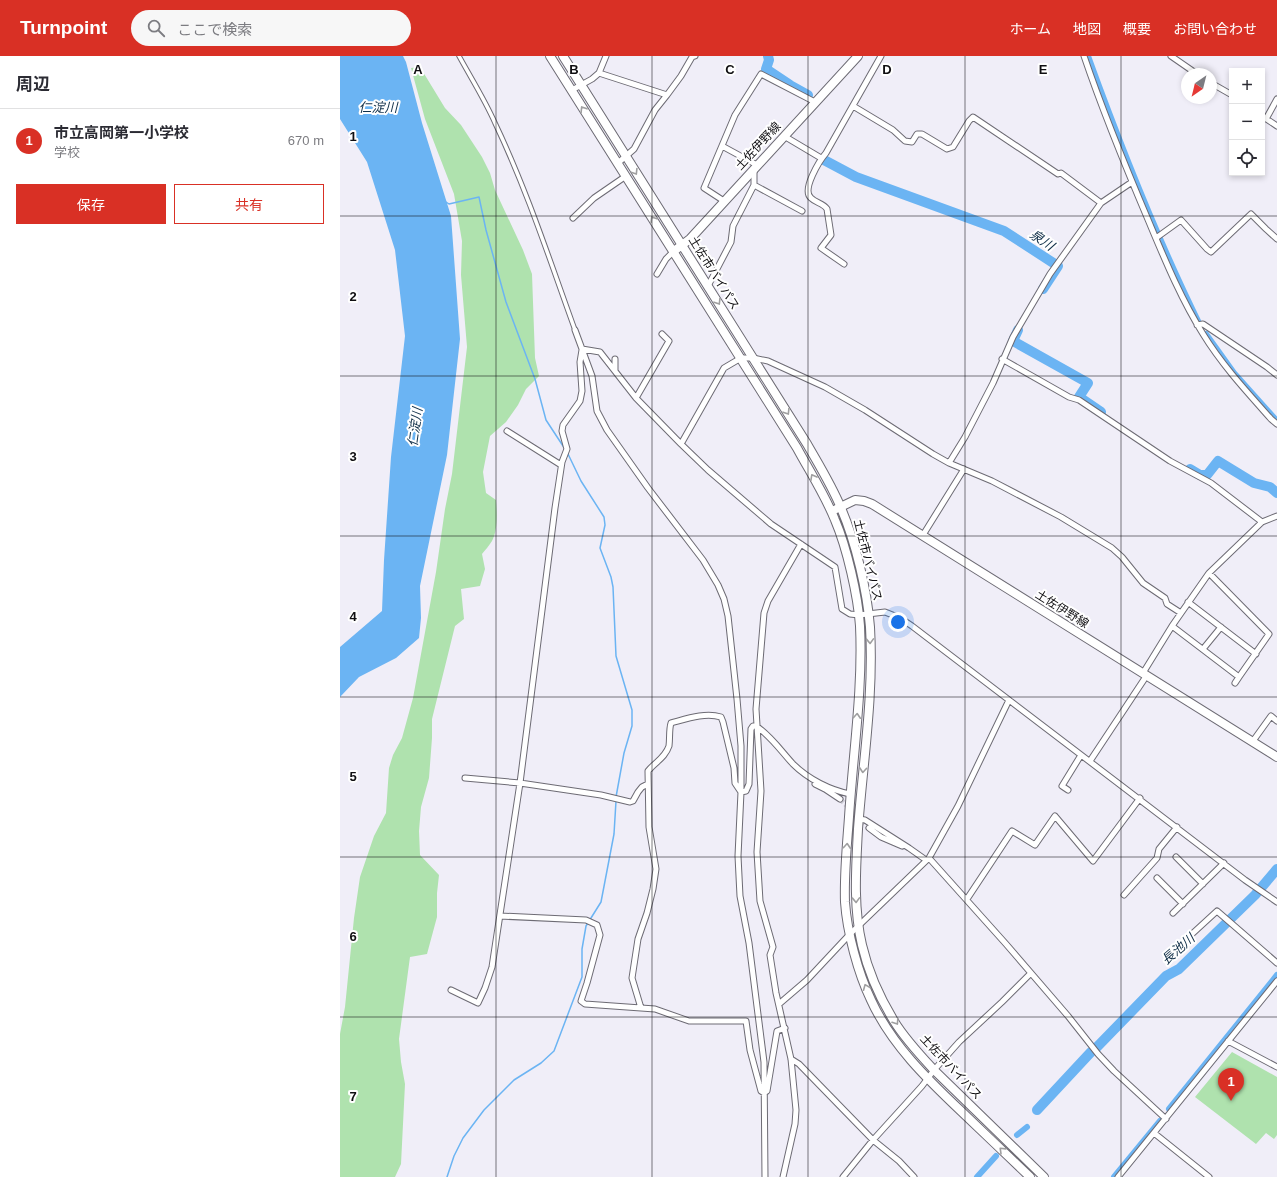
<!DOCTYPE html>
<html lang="ja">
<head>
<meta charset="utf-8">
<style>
	:root { --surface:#fff; --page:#f7f7f7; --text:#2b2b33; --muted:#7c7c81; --line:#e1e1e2; --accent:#d93025 }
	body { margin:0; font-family:Helvetica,"Noto Sans JP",sans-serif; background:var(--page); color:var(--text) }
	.controls { position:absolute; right:12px; top:12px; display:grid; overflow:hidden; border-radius:0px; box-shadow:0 2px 6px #0003 }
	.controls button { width:36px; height:36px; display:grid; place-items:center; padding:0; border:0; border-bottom:1px solid var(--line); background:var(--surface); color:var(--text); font:20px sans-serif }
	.compass { position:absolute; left:841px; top:12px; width:36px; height:36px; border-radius:50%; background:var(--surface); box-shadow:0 2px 6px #0003; rotate:215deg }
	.you { position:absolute; left:558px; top:566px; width:14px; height:14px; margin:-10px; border:3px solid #fff; border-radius:50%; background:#1a73e8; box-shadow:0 0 0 6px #1a73e833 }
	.badge { display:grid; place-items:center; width:26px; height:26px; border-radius:50%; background:var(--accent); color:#fff; font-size:13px; font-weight:700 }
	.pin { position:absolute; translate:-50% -33px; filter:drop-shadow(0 1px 2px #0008) }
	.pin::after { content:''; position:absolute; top:21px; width:14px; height:12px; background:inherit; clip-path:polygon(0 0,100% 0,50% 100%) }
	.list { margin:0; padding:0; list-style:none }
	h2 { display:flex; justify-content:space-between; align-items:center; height:52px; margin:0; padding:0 16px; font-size:17px }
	h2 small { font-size:13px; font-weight:400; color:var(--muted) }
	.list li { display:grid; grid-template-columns:26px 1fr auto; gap:12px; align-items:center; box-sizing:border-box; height:64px; padding:0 16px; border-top:1px solid var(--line) }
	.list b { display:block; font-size:15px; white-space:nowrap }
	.list p { margin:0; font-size:13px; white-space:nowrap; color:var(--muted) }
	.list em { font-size:13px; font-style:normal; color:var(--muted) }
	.actions { display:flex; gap:8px; padding:12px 16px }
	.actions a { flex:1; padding:9px 0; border:1px solid var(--accent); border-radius:0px; text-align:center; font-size:14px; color:var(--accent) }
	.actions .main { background:var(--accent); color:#fff }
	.icon { flex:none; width:22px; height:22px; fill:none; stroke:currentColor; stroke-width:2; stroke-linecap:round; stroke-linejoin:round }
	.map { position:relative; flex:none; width:937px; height:1121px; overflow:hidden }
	header { display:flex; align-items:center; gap:24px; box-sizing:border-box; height:56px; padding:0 20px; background:var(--accent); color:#fff }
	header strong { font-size:19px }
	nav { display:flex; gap:22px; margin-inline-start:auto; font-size:14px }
	.search { width:280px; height:36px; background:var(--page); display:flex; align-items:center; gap:10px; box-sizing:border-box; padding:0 14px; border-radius:22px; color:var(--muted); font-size:15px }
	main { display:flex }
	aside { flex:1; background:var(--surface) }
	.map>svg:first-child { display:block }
</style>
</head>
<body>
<header>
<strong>Turnpoint</strong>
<div class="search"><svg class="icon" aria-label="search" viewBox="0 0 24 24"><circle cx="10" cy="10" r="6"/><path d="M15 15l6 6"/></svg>ここで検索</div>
<nav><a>ホーム</a><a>地図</a><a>概要</a><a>お問い合わせ</a></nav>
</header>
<main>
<aside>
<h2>周辺<small></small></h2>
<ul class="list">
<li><span class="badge">1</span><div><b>市立高岡第一小学校</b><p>学校</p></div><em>670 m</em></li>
</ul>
<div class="actions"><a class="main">保存</a><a>共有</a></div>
</aside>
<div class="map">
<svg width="937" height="1121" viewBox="0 0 937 1121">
	<rect width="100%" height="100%" fill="#f0eef8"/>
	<path fill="#afe2ae" d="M80,11L105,52L121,69L142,101L150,117L155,134L183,194L192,218L195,302L199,320L186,333L178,349L166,366L150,380L143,416L146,437L156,444C157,456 158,474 152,485C149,490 145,494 142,498L145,513L140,530L121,533L124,563L115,570L92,663V682L89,722L81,751L79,775L80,799L99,819L97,837V861L87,898L70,901L59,983L61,1006L65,1028L61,1108L55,1121H0V978L5,951L14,862L20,821L34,780L46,757L49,712L53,699L62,682L73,642L96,516L105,453L112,418L127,291L121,219L122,185L114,138L85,63L71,12Z
		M892,996L937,1021V1079L934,1083L926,1077L916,1088L855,1041Z"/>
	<path fill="#6bb4f3" d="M0,0H63L66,6L82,67L111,160L120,283L107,399L80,530L81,562L79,582L56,602L19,621L0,641V591L42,555L44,504L51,401L65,280L55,194L27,106L0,63Z"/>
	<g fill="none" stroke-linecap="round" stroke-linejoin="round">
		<path stroke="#6bb4f3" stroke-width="1.5" d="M106,146L109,148L139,141L146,174L166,246L195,323L206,364L225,393
			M228,398L241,425L264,461L265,469L260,492L271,521L273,531L276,600L292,654V670L284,697L276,741
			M107,1121L114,1100L123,1082L144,1054L174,1024L201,1007L214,995L242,921V893L246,870L261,846L274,778L276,745"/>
		<path stroke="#6bb4f3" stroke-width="6" d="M748,0C781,91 817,182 860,269
			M866,278L894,317L937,365
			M829,1053L937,919
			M677,1079L687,1071
			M637,1121L656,1100
			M774,1121L820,1065"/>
		<path stroke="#6bb4f3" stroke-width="10" d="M428,0L429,4L426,13L450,29L468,39
			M484,104L516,121L664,175L718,210L703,233
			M678,274L673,285L748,327L739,341L761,356
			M850,413L860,419H867L878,405L914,427L930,431L937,437
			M756,992L826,920L839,913L915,839L937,813
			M697,1054L751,996"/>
		<path stroke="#cecdd6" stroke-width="5" stroke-dasharray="5 2.5" stroke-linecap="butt" d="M500,743L529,772"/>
		<defs>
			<path id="pedestrian" d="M119,0C131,22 145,44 155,67C187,134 210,205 235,274"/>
			<path id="minor" d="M744,0C763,56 786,112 809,166C825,204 841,243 863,278C882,309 907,336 931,363L937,368
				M831,0L857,18
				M259,17L327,39L315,54L294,93L278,107
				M871,27L892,39
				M232,34L252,23L259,17L266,0
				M327,39L341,20L352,1L355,0
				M513,50L553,74L565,85L572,86L577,78H582L607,93L613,91L629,65L633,61L718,118L721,117L761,147
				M922,60L937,70
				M926,63L937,43
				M444,80L481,102
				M382,90L417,109
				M414,129L462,155
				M384,145L364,132L395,59L421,18L475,46
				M233,162L254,142L286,120
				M816,182L841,164L867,193L871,196L911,158L926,173L937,183
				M504,208L481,192L491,179L487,153C483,147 476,147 471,142C461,134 480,104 486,97L541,0
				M317,218L326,203L334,195
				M368,230L391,186L393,170L414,129V114
				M857,269L863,268L927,311L937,319
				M235,274L252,320L257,355L267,374L308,432L363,504L378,529L384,543L388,560L397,643L401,690V736L398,800L400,840L409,887L424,1006L425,1121
				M242,293L260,296L296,342L341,388L368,414L431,468L495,511L502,553L510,558L519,559L545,556L560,562L572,570L905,824L937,846
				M662,303L729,341L739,344L830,405L871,427L922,466
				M275,315V303
				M296,342L329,285L322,278
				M167,375L221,409
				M341,388L384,312L401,302H413L428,305L485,331L525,354L593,398L609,407L652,425L721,461L772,492L782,501L803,527L825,542L827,548L841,557
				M609,407L625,381L653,327L673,281L710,218L761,147L792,126
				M583,479L624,413
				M848,546L916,598
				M832,570L899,621L929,578L869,517
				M863,593L881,571
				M803,617L832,570L869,517L922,466L937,460
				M895,627L899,621
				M913,685L931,660L937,665
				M750,705L807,619
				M125,722L180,727L261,739L290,746L293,745L298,736L302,731L308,728
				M475,728L485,733L500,743
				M728,734L722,730L741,699
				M519,763L525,764L569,792L586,804
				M529,772L541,781L562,790
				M836,801L863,828
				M589,802L666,888L728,960L758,998L774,1015L826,1063
				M817,822L843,848
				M784,839L817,802L819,793L837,771
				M627,843L672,775L695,789L715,760L753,805L800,742
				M833,857L884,807
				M160,860L246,864L257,869L260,879L247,927L241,945L245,948L315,953L349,965H406L410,994L421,1035L424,1037L427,1035L437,975L445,972
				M828,900L877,855L937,907
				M111,934L138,947L145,932L152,911L180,727L215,452L222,406L227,393L222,375L223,369L240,345L242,335L240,306L242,294
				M439,948L467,924L510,878L589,802L618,750L669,644
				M301,952L292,922L298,883L307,857L313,833L316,813L309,771L308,715C315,706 325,702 329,690C330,682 329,673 331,667C346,663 365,656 381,661L383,666L394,712L395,727L401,736L406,735L409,728L411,673L413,670H416C431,680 441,695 453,708C468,723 490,734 510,738
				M888,985L937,1011
				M451,1003L459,1008L533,1084L559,1105L574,1121
				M814,1077L869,1121
				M443,1121L455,1068L456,1054L451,1003L436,937L430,899L433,891L420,845L417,796L421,735L416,653L424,557L428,545L461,488
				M503,1121L533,1084L582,1030L594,1014L619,986L662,946L691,917
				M778,1121L937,925"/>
			<path id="primary" d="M334,195L350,183L518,0
				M492,455L515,444L524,445L532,448L937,701"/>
			<path id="trunk" d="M210,0L457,392C470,416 485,439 495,464C507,492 518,540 520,570C523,633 513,698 509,761C507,789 504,817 505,846C507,876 518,917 531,944C551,988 587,1023 622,1056C645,1078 667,1099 690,1121
				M223,0L467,388C479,409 492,430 501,452C516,487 527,534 530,571C534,639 523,706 518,773C516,812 513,851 522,889C528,915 540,942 554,965C565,983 580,999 594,1014L704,1121"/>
		</defs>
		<use href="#pedestrian" stroke="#6d6b74" stroke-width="5.5"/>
		<use href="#minor" stroke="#6d6b74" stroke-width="7"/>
		<use href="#primary" stroke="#6d6b74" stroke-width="10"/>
		<use href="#trunk" stroke="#6d6b74" stroke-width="10"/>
		<use href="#pedestrian" stroke="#fff" stroke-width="3.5"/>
		<use href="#minor" stroke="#fff" stroke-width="5"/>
		<use href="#primary" stroke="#fff" stroke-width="8"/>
		<use href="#trunk" stroke="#fff" stroke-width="8"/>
	</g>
	<defs><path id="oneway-chevron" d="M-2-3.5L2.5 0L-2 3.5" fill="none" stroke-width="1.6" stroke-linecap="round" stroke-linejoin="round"/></defs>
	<g stroke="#9f9fa0">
		<use href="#oneway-chevron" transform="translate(243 53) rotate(-122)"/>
		<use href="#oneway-chevron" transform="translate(295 116) rotate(58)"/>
		<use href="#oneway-chevron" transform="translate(313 163) rotate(-122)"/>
		<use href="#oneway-chevron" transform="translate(378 246) rotate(58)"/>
		<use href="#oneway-chevron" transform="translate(447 356) rotate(58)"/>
		<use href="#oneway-chevron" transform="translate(473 421) rotate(-119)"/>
		<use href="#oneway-chevron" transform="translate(530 585) rotate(88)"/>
		<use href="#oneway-chevron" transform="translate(517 660) rotate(-86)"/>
		<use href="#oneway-chevron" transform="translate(523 714) rotate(95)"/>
		<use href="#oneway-chevron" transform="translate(507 790) rotate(-86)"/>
		<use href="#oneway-chevron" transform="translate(516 844) rotate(88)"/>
		<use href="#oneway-chevron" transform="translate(526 931) rotate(-112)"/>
		<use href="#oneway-chevron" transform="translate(556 966) rotate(57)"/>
		<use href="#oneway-chevron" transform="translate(662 1094) rotate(-136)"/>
	</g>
	<path fill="none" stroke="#100f12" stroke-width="1" stroke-opacity="0.55" d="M156,0V1121M312,0V1121M468,0V1121M625,0V1121M781,0V1121M0,160H937M0,320H937M0,480H937M0,641H937M0,801H937M0,961H937"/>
	<g text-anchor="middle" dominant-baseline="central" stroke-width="4" stroke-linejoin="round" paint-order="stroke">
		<g font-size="12" fill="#100f12" stroke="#fff">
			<text transform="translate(418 90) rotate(-47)">土佐伊野線</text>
			<text transform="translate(374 217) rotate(58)">土佐市バイパス</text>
			<text transform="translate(528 504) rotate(76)">土佐市バイパス</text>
			<text transform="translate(722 553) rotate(32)">土佐伊野線</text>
			<text transform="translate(611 1011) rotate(47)">土佐市バイパス</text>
		</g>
		<g font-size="13" font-style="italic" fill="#0f2e47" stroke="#fff">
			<text x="38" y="51">仁淀川</text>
			<text transform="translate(702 184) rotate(34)">泉川</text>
			<text transform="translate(75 371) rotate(-82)">仁淀川</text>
			<text transform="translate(838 893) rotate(-41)">長池川</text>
		</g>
	</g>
	<g font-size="13" text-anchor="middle" font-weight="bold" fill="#100f12" stroke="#fff" stroke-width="4" stroke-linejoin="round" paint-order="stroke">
		<text x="78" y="18">A</text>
		<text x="234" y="18">B</text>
		<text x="390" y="18">C</text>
		<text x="547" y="18">D</text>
		<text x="703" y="18">E</text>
		<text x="13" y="85">1</text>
		<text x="13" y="245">2</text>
		<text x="13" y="405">3</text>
		<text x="13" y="565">4</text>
		<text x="13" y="725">5</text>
		<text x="13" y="885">6</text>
		<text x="13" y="1045">7</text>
	</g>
</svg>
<div class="controls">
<button>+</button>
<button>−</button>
<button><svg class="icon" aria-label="locate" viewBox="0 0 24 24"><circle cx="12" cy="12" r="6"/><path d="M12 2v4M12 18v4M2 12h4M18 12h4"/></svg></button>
</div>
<svg class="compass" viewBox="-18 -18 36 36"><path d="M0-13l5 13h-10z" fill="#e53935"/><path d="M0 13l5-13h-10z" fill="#7c7c81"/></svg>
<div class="you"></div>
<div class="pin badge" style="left:891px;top:1045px">1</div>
</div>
</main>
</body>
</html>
